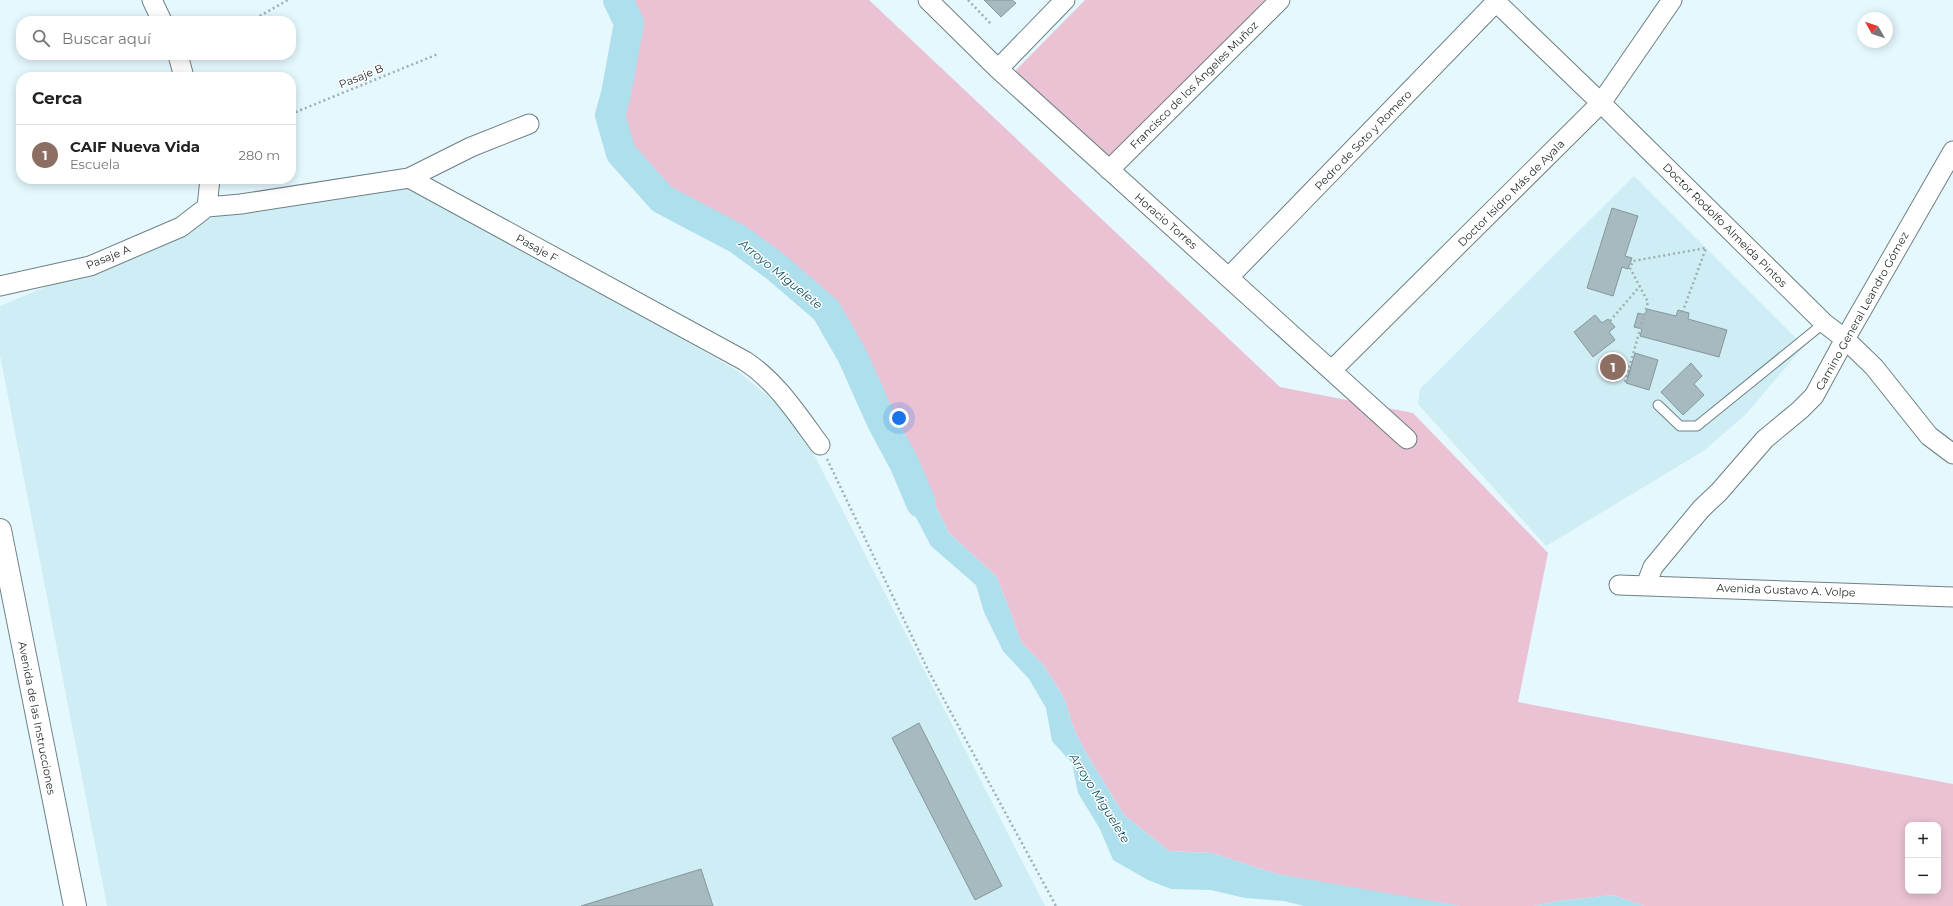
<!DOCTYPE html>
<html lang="es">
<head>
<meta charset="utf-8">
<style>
	:root { --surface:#fff; --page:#f2f2f2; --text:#222; --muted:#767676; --line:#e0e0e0; --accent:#d93025 }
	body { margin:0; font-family:Montserrat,sans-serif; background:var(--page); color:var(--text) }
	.controls { position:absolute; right:12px; bottom:12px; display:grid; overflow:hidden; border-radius:8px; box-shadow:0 2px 10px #0003 }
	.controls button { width:36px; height:36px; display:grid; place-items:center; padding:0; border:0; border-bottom:1px solid var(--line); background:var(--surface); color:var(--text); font:20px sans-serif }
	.compass { position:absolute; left:1857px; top:12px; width:36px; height:36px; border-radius:50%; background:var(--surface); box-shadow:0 2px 10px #0003; rotate:309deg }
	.you { position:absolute; left:899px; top:418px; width:14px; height:14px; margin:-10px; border:3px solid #fff; border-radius:50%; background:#1a73e8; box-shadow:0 0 0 6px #1a73e833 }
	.badge { display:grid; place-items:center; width:26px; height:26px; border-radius:50%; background:var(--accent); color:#fff; font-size:13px; font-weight:700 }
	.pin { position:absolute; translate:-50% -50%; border:2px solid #fff; box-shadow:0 1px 4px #0006 }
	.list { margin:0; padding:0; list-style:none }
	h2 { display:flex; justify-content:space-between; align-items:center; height:52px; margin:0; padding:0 16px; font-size:17px }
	h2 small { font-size:13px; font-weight:400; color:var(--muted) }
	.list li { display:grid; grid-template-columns:26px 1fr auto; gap:12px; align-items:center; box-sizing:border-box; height:60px; padding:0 16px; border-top:1px solid var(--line) }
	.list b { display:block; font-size:15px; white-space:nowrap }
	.list p { margin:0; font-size:13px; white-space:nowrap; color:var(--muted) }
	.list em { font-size:13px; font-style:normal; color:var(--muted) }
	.icon { flex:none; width:22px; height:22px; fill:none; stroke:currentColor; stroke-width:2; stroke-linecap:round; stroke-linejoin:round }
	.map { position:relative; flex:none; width:1953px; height:906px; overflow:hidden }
	.search { position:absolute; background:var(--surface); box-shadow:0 2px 10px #0003; left:16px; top:16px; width:280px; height:44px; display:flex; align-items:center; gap:10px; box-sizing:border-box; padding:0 14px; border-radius:16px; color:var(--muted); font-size:15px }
	.panel { position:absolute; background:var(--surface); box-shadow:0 2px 10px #0003; left:16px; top:72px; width:280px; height:112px; border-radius:16px }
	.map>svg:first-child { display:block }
</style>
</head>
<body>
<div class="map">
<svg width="1953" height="906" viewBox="0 0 1953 906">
	<rect width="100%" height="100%" fill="#e4f8fd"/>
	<path fill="#cfedf4" d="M1634,176L1804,346L1746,414L1705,450L1546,546L1418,404L1420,389Z
		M410,184L738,371L773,401L805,437L1045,906H107L0,355V306L229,211Z"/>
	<path fill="#eac2d4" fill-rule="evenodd" d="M618,0H869L1280,387L1413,413L1548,553L1518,702L1953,784V906H1644L1613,895L1558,901L1533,906H1461L1374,892L1277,874L1212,853L1169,851L1124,815L1089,758L1075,732L1064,698L1044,666L1021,642L1010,611L996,576L949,533L924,482L905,465L882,422L852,355L826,310L776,267L738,239L662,199L621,153L610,115L616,94L629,23ZM1908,825H1938V891H1908Z
		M1085,0H1265L1111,160L1014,72Z"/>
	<path fill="#aedfec" d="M905,465L924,482L949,533L996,576L1010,611L1021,642L1044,666L1064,698L1075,732L1089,758L1124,815L1169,851L1212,853L1277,874L1461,906H1304L1284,901L1245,898L1211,890L1171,889L1148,880L1113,860L1100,829L1078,793L1072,763L1052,741L1046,708L1029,679L1003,651L984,612L976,585L931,546L910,506Z
		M1613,895L1644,906H1533L1558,901Z"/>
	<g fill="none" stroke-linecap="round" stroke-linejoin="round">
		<path stroke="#aedfec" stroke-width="30" d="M618,0L629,23L616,94L610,115L621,153L662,199L738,239L776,267L826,310L852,355L882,422L905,465L921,503"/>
	</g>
	<path fill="#a7babf" stroke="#84979c" d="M984,0H1012L1016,3L1001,17Z
		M1612,208L1638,216L1625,256L1632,258L1628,269L1622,267L1613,296L1587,288Z
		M1647,309L1676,316L1678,310L1689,313L1688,319L1727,330L1719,357L1640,336L1642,329L1634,327L1638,313L1645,315Z
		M1595,315L1602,323L1608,319L1615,327L1609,332L1615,340L1593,357L1574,332Z
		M1635,353L1658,360L1649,390L1626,383Z
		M1691,363L1702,376L1694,384L1704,395L1683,415L1661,392Z
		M919,723L1002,886L975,900L892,738Z
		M701,869L713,906H581Z"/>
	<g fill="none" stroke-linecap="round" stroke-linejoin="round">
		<defs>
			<path id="service" d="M1658,405L1680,426H1697L1824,323"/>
			<path id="minor" d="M152,0L162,21
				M928,0L998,69L1407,439
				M1494,0L1601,103L1824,323L1845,339L1874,367L1929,436L1953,454
				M178,55L184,77
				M998,69L1065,0
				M1109,170L1280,0
				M409,178L471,147L529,124
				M207,207L241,204L409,178L745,361C777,382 797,414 820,445
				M207,207L210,179
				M1229,277L1496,2
				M0,286L90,266L181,227L207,207
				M1332,370L1601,103L1672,0
				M1619,585L1953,597
				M1646,585L1653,567L1701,509L1719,492L1765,439L1800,410L1814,396L1845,339L1953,151"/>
			<path id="primary" d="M0,530L75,906"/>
		</defs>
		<use href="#service" stroke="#6e8085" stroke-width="11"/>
		<use href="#minor" stroke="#6e8085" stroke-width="21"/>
		<use href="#primary" stroke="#6e8085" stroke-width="24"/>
		<path stroke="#9eaeb1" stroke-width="2.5" stroke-dasharray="2 3" stroke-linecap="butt" d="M968,0L992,25
			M251,21L288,0
			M291,114L438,54
			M1610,321L1640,286
			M1625,382L1648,302L1630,268L1633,261L1706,248L1683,311
			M827,459L929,672L1056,906"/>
		<use href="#service" stroke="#fff" stroke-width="9"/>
		<use href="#minor" stroke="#fff" stroke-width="19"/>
		<use href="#primary" stroke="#fff" stroke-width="22"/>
	</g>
	<g text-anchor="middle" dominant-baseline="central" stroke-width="3" stroke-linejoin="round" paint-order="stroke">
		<g font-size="11" fill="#1f2728" stroke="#fff">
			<text transform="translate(361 76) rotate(-22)">Pasaje B</text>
			<text transform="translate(1194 85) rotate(-45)">Francisco de los Ángeles Muñoz</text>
			<text transform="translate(1363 140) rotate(-46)">Pedro de Soto y Romero</text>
			<text transform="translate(1511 193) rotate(-45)">Doctor Isidro Más de Ayala</text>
			<text transform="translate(1166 221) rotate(41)">Horacio Torres</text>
			<text transform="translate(1725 225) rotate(45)">Doctor Rodolfo Almeida Pintos</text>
			<text transform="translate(537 248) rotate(29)">Pasaje F</text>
			<text transform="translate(108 257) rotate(-22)">Pasaje A</text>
			<text transform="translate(1862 311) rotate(-61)">Camino General Leandro Gómez</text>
			<text transform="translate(1786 590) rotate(2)">Avenida Gustavo A. Volpe</text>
			<text transform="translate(37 718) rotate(79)">Avenida de las Instrucciones</text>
		</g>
		<g font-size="12" font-style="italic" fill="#0f5461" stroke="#fff">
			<text transform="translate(781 274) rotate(39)">Arroyo Miguelete</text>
			<text transform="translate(1100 798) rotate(58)">Arroyo Miguelete</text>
		</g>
	</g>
</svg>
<div class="controls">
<button>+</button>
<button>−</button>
</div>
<svg class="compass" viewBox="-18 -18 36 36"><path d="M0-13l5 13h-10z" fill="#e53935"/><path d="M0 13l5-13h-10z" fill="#767676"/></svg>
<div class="you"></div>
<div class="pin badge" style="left:1613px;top:367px;background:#8d6e63">1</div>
<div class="search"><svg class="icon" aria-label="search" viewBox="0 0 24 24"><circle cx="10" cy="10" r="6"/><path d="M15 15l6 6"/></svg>Buscar aquí</div>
<section class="panel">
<h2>Cerca<small></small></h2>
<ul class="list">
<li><span class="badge" style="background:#8d6e63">1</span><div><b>CAIF Nueva Vida</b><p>Escuela</p></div><em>280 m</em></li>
</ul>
</section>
</div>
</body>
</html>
